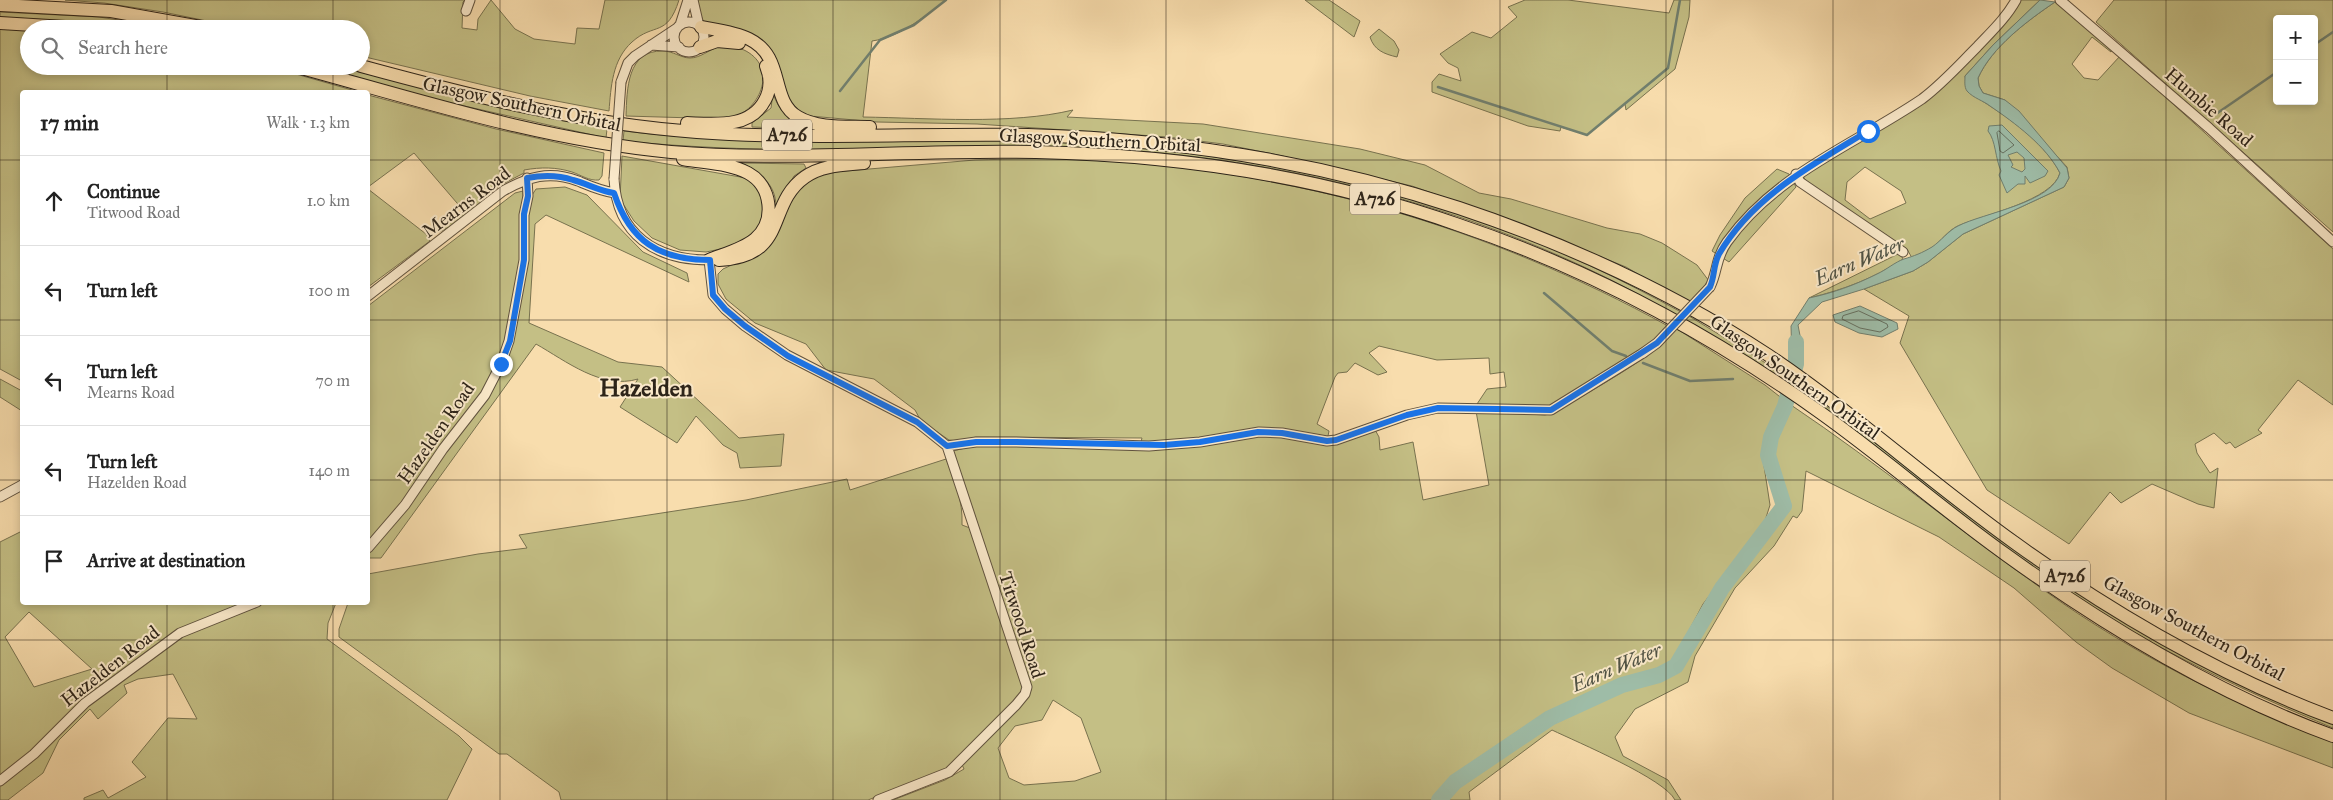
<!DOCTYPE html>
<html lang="en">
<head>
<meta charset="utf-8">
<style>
	:root { --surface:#fff; --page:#f6f6f6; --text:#222; --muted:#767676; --line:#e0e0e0 }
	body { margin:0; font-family:"IM FELL Great Primer",serif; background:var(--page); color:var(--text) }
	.controls { position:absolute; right:15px; top:15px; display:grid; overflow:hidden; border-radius:5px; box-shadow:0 2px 8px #0003 }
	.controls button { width:45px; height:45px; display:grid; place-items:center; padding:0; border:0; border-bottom:1px solid var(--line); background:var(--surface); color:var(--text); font:25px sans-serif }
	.stop { position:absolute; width:15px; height:15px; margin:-11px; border:4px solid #1a73e8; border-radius:50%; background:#fff }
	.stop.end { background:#1a73e8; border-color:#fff; box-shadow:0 1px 5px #0008 }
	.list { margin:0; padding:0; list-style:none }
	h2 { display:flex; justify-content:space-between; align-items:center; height:65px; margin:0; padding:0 20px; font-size:21px }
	h2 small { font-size:16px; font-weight:400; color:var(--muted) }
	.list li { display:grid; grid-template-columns:32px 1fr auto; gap:15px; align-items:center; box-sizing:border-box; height:90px; padding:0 20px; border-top:1px solid var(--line) }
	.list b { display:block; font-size:19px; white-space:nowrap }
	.list p { margin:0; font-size:16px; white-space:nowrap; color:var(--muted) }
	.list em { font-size:16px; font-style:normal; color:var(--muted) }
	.icon { flex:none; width:28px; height:28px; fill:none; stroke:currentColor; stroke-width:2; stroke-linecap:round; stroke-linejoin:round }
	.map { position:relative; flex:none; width:2333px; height:800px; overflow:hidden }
	.search { position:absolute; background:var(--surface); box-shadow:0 2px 8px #0003; left:20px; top:20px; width:350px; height:55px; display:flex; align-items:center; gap:12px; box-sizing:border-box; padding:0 18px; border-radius:28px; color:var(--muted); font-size:19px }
	.panel { position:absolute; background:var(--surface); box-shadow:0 2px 8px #0003; left:20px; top:90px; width:350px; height:515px; border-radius:5px }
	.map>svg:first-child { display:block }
</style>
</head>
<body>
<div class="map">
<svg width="2333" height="800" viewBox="0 0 2333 800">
	<rect width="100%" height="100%" fill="#f8ddad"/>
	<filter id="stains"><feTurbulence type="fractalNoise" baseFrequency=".004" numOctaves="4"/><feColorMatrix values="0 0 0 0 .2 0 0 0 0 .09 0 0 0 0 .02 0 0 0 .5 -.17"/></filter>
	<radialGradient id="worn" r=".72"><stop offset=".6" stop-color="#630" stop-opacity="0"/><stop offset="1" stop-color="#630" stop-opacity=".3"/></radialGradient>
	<path fill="#c4bf85" stroke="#78724f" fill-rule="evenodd" d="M65,0H465L463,2L462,28L477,30L478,19L491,0L515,29L534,39L575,44L577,28L599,29L605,0H679C667,38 654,22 632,42C612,60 611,87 609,111L530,96L361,56V29H246L163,12L104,3Z
		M698,0H946C924,17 900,37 872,41L863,117C928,118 1011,125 1073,110L1067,117L1203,124L1360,149L1425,165L1479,193L1511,199L1607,228L1640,234L1662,243L1697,265L1709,281L1689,304L1626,267L1514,222L1412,186L1278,155L1223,144L1168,137L977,124L877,122L810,116C785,108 782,80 775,57L704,23L698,8Z
		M1305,0H1329L1360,21L1354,37Z
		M1525,0H1568L1669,13L1674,0H1690L1689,17L1675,69L1626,110L1625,104L1587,135L1561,127L1560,131L1528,126L1432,92V82L1439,74L1461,81L1458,68L1448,63L1440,54L1472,32L1491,38L1517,17L1508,7Z
		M2019,0H2040L1993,45L1965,76L1968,92C2000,112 2042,138 2060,173C2053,200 1984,215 1960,225C1949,229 1941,241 1933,247C1926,251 1919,255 1912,258L1907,249L1807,182L1802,175L1920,106ZM1865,167L1901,191L1906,203L1870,219L1845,200L1847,182Z
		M2114,0H2333V232L2096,22ZM2277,19H2314V101H2277Z
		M2055,2L2112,49L2111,52L2092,37L2072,64L2084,78L2098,80L2120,56L2333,249V405L2298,380L2258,430L2262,433L2235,448L2230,442L2226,444L2214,433L2195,444L2197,453L2210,473L2218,468L2214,508L2198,504L2152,484L2121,503L2110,492L2069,544L1987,490L1900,343L1909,316L1864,289L1913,271L1928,262L1963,234L2064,187L2069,178L2067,167L2005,100L1983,93L1979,86L1978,78C1992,47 2027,21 2055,2Z
		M0,12L99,17L178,29H152L117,24L0,17Z
		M0,29L29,30V66H268L359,92H22V381L0,369Z
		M1379,29L1394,41L1399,50L1397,57C1384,54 1374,50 1370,37Z
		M718,47C727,47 739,47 746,51C779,69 759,113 728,119L626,116C627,89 627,50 663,51C673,51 681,58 690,58C700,58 709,50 718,47Z
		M318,66H337L442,93L607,129L606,138L429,98Z
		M773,93C778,110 790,122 807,129L752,127V123L771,108Z
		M368,95L496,129L604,153L602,176L599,180C589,181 581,175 572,172C556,167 541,167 524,170V173L499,186L458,223L439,232L463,210L414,153L368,187Z
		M624,131C760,148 897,137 1033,141C1193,146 1353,174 1503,229C1565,252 1624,281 1681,312L1677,316C1510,217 1301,159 1108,149C1068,147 1028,149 988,149C866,150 744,153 623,141Z
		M622,156L746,178C767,193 764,202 761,227L735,246L706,252L680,250L652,238L634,221L620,199Z
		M975,160C1012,159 1050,158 1088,160C1292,169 1490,228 1668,326L1649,344L1549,407L1477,404L1487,389L1506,387L1504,372L1490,374L1489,358L1437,360L1379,346L1369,353L1387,372L1378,375L1355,363L1347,372L1338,373L1335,377L1317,424L1329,431L1327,441L1373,426L1379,437L1380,450L1413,442L1423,500L1489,485L1476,411L1545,415L1556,412C1597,386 1644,364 1677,329L1765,385L1784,400L1765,446L1764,466L1770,505L1764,524L1703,604L1671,665L1660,672L1659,677L1676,669L1681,662L1725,588L1746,561L1761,547L1786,505L1772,457L1773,446L1791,405C1879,464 1961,532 2048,593C2132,653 2236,706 2333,742V768L2189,713L2112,668L2076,642L2014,588L1939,537L1806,471L1802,511L1797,518L1793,516L1774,546L1735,588L1695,656L1688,682L1635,709L1615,737L1623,756L1668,780L1681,800H1675C1665,779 1577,742 1552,730L1469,792L1470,800H893L945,780L964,769L959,758L945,770L868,800H561L559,792L507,754H499L339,637V629L348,603L368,602V574L478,554L527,548L519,535L746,500L847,479L850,490L946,459C955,482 963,500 962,525L970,528L1026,689L1031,691L953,451L977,445L1139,449L1142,438L976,437L959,441L949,440L921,421L915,410L874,379L826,370L806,344L755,323L726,299L718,284V274L723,269L756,254L796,191L805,182L822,173ZM1053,700L1081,718L1101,772L1075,781L1024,785L1009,778L998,748L1015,726L1042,720Z
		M739,163L804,164L806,168L794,176L776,207C776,183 759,172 739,163Z
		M1777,169L1789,174L1796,187L1729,262L1712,251L1720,235L1745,198Z
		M565,187L587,195L643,252L687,273L689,282L546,215L535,224L529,323L618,362L662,367L739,438L784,434L781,466L740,468L737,453L723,445L696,416L677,443L620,407L638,379C602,390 566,361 536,344L381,558H368V306L515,193L523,191V209L536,189Z
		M368,189L426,234L430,241L368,287Z
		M1900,253L1903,259C1875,278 1843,290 1809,298Z
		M1689,316L1777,370L1775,374L1685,320Z
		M0,379L22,391V411L0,397Z
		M1810,394L2048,573L2333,722V728C2244,691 2159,651 2078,598C1984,537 1897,465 1808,397Z
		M22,531V602H263L266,604L336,603L328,623L327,639L459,736L472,749L447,800H84V798L103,790L108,798L146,777L132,762L168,718L197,719L173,674L138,679L124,685L127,693L98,719L90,709L59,740L43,773L8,800H0V542ZM29,612L92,669L34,687L5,637Z"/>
	<path fill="#9ebca7" stroke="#717f6e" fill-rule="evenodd" d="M2040,0L2055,2C2027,21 1992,47 1978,78L1979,86L1983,93L2005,100L2019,111L2067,168L2069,178L2064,187L1963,234L1928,262L1913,271L1864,289L1822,302L1798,325L1802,346L1800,367L1792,361L1791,326L1809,298C1833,293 1855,285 1877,274C1886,270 1895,262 1904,259C1914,256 1922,253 1932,247C1941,241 1948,231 1958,226C1983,213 2052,203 2060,173C2046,146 2015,123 1990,106C1984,101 1973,98 1967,91C1964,87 1965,81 1965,76L1993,45Z
		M2002,125L2048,171L2045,176L2030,183L2025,176V184H2018L2007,193L1999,175L2001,171C1995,158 1996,141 1988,131L1989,126ZM2017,152L2024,158L2025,169L2022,172L2011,167L2013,165L2008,155Z
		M1860,306L1897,323L1898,329L1882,337L1859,333L1835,322L1833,315Z"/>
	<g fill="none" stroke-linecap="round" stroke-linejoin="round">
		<path stroke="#667060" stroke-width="1" d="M1999,131L2014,145L2003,153L2000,151L1997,133Z
			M1859,311L1887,324L1888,327L1880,332L1860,328L1842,319L1843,316Z"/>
		<path stroke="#717f6e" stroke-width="2.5" d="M2314,45L2333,32
			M1438,87L1587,135L1668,68L1680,0
			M840,91L880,40L914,25L946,0
			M2216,114L2277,72
			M1544,293L1612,351L1626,356
			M1643,363L1690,381L1733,379"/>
		<path stroke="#9ebca7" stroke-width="16" d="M1439,800L1455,782L1550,718L1622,685L1659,675L1676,666L1722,588L1784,506L1768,455L1771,437L1785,406L1796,364V342"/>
		<defs>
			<path id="minor" d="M693,0L699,26
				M2060,0L2209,128L2333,242
				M466,11L470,0
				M674 37a15 15 0 1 1 30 0a15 15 0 1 1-30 0Z
				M680,25L688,0
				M651,45L679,47
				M621,82L628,63L635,56L677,28
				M1796,174L1800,182L1903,252
				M614,179C617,235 656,260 709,260L713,295L725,309L745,326L787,355L917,422L947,446L1027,687L1025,694L1016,705L949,772L878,800
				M1710,287C1718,271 1715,259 1727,242C1777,173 1854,145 1922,99C1942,84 1959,65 1977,47C1991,32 2006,18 2016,0
				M368,296L503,191C528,177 549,170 578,181C590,186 601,191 615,193
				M947,446L976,442H1015L1149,446L1200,442L1259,432L1282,433L1327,441L1336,440L1407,415L1438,408L1551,410L1643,353
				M0,497L22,485
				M368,548L405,505L443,449L485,395L501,364L509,341L524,260V215L528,196L527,178
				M0,781L34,754L85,703L180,633L257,602"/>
			<path id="highway" d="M0,5L111,11L212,29
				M0,23L98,29
				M701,27C717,30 735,32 749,39C786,57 769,100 798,117C818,129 848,126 870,127
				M700,47L717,41L739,43
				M294,66C419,100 542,140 671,152C793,162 914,149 1036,152C1180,155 1323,177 1459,225C1589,269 1709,333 1821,413C1884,458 1942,509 2005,554C2106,627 2215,693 2333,736
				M361,66C471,96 582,124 697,132C807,140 918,133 1028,135C1175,139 1320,162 1459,208C1567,244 1673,293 1768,355C1854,413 1931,483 2015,543C2112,613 2221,676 2333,718
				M687,123C714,124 750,129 765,100C771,89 771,78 766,66
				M683,159C704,163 730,163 748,173C772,186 776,221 755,239C743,249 724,254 709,260
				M719,260C790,256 765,205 805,177C822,165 844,165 864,163"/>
		</defs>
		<use href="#minor" stroke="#60523e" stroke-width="11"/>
		<use href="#highway" stroke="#2d2419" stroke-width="14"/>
		<use href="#minor" stroke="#fae9ca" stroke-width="9"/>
		<use href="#highway" stroke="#f8ddad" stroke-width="12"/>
		<defs>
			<path id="minor-bridge" d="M614,179L621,82
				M1643,353L1657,343L1710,287"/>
		</defs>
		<use href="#minor-bridge" stroke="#60523e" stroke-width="11" stroke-linecap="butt"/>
		<use href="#minor-bridge" stroke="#fae9ca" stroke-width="9"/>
	</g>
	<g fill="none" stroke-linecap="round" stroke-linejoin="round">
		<path stroke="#1a73e8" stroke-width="6" d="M501,364L510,341L524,260V214L528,196L527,178C543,175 558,175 573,180C588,184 599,191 614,193C630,241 659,260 710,260L713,295L725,309L745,326L788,356L917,422L947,446L976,442H1014L1164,445L1200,442L1258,432L1282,433L1327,441L1336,440L1407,415L1438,408L1551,410L1657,343L1710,287C1715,276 1713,265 1719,254C1753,196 1812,165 1868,131"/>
	</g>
	<path fill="none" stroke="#2d2419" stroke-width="1" stroke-opacity="0.55" d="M167,0V29M333,0V29M500,0V800M667,0V800M833,0V800M1000,0V800M1166,0V800M1333,0V800M1500,0V800M1666,0V800M1833,0V800M2000,0V800M2166,0V800M167,66V92M333,66V92M0,160H22M368,160H2333M0,320H22M368,320H2333M0,480H22M368,480H2333M167,602V800M333,602V800M0,640H2333"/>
	<g text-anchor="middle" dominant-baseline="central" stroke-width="4" stroke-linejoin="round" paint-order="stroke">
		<g fill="#fae9ca" stroke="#6a5f4e" stroke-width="1">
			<rect x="762" y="119.5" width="50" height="31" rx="4"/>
			<rect x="1350" y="183.5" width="50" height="31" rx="4"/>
			<rect x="2040" y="560.5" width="50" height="31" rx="4"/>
		</g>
		<g font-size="18" font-weight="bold" fill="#2d2419">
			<text x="787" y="135">A726</text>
			<text x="1375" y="199">A726</text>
			<text x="2065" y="576">A726</text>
		</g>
		<g font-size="19" fill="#2d2419" stroke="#fae9ca">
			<text transform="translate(522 104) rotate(12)">Glasgow Southern Orbital</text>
			<text transform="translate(2209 107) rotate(41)">Humbie Road</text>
			<text transform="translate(1100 140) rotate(3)">Glasgow Southern Orbital</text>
			<text transform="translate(466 202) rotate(-37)">Mearns Road</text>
			<text transform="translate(1795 377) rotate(35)">Glasgow Southern Orbital</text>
			<text transform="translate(436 433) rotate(-55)">Hazelden Road</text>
			<text transform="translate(1022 625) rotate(72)">Titwood Road</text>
			<text transform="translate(2194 628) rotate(28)">Glasgow Southern Orbital</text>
			<text transform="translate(110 666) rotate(-38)">Hazelden Road</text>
		</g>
		<g font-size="20" font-style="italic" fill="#4f5244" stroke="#fae9ca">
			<text transform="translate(1859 261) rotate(-23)">Earn Water</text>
			<text transform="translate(1616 667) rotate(-23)">Earn Water</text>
		</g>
		<g font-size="24" font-weight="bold" fill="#2d2419" stroke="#fae9ca">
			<text x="646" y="388">Hazelden</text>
		</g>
	</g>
	<rect width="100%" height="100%" filter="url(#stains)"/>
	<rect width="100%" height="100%" fill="url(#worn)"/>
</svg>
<div class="controls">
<button>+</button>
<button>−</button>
</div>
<div class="stop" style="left:1868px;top:131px"></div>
<div class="stop end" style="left:501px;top:364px"></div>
<div class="search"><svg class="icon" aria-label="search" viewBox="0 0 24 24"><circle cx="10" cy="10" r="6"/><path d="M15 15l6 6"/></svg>Search here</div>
<section class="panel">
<h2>17 min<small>Walk · 1.3 km</small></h2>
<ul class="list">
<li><svg class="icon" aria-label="ahead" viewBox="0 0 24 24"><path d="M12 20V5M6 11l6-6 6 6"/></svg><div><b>Continue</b><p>Titwood Road</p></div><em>1.0 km</em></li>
<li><svg class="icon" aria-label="left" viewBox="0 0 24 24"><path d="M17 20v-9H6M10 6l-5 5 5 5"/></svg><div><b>Turn left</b></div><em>100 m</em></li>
<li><svg class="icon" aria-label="left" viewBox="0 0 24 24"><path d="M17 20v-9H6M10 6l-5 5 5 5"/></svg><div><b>Turn left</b><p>Mearns Road</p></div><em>70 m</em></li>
<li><svg class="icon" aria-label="left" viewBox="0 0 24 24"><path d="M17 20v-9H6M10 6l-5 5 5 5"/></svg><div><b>Turn left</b><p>Hazelden Road</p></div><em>140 m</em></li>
<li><svg class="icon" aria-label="arrive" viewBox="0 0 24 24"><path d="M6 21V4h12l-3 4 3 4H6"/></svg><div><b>Arrive at destination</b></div></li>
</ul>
</section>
</div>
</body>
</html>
